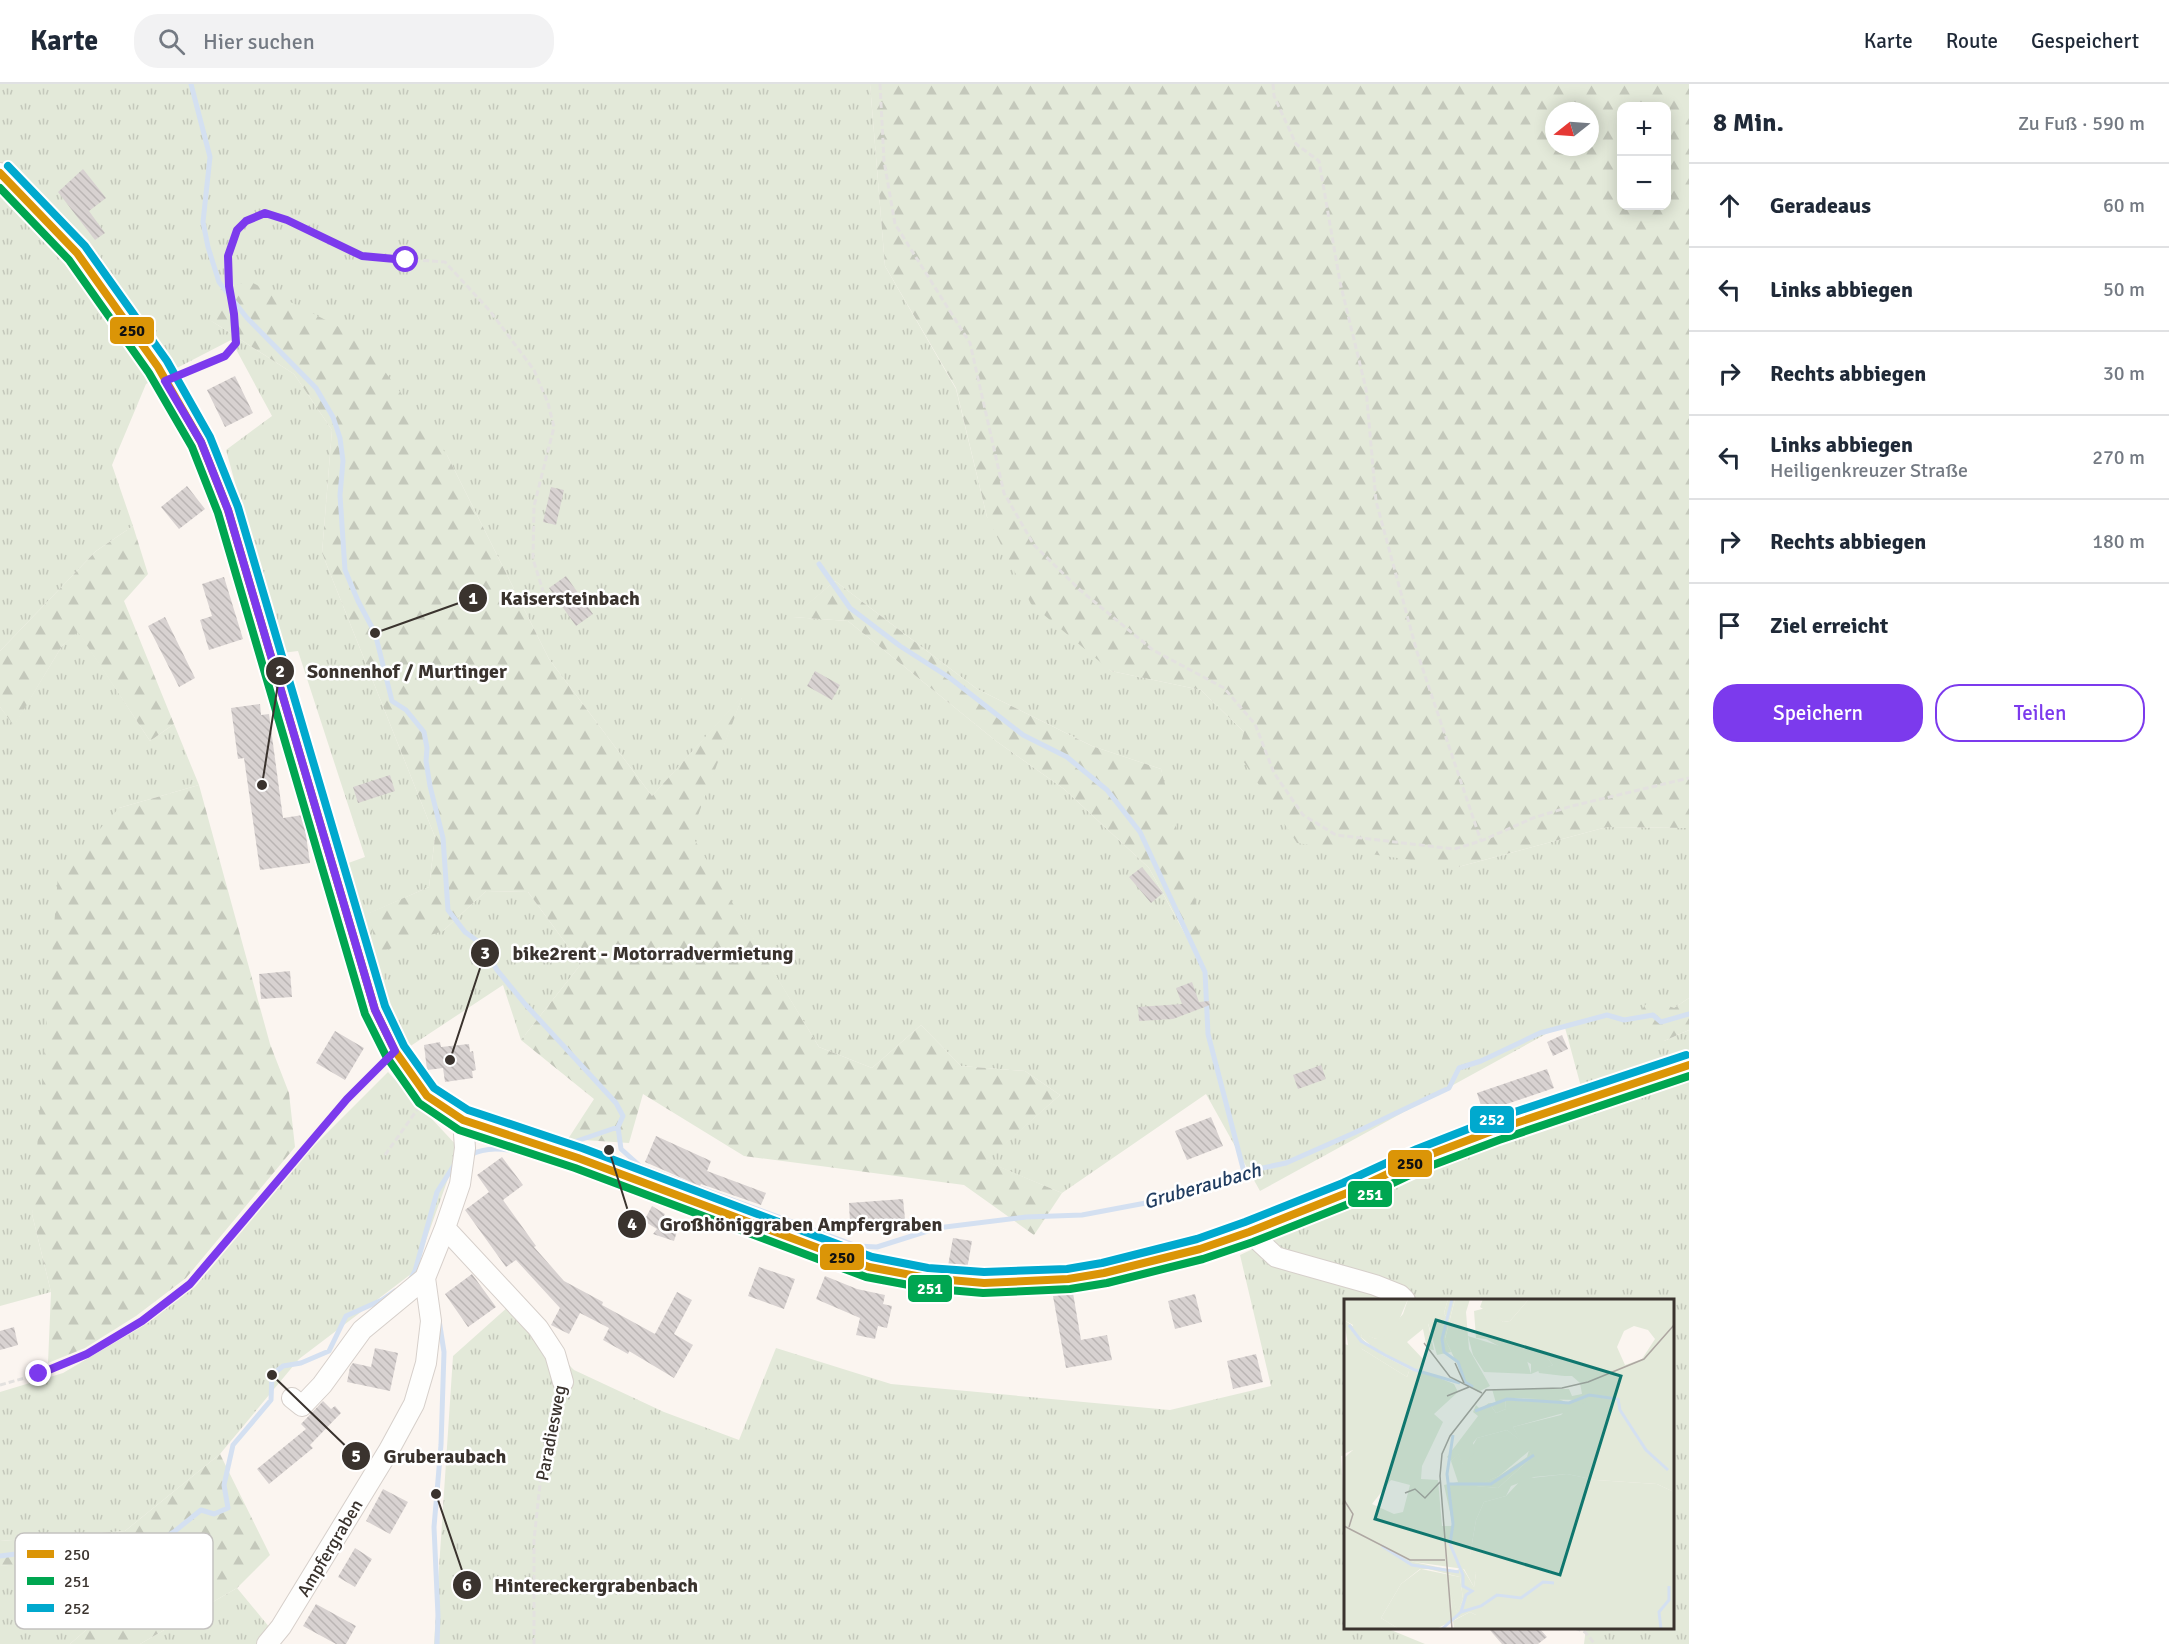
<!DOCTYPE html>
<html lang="de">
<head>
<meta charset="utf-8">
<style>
	:root { --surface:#fff; --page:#f2f2f3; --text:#1f2937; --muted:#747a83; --line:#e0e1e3; --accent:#7c3aed }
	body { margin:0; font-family:Signika,sans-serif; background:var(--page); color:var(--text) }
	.controls { position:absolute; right:18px; top:18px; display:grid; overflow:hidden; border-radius:12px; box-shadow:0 3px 15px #0003 }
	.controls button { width:54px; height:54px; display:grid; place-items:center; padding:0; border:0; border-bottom:2px solid var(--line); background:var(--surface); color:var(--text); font:30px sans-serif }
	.compass { position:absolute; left:1545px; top:18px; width:54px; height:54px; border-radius:50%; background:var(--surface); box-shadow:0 3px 15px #0003; rotate:253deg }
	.stop { position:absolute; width:18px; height:18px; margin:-14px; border:4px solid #7c3aed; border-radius:50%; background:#fff }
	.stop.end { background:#7c3aed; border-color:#fff; box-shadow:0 2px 6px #0008 }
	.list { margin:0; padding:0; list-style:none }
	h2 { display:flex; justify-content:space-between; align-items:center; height:78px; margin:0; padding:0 24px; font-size:26px }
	h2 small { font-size:20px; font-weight:400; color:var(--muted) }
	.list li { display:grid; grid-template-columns:39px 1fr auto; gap:18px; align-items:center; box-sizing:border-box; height:84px; padding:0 24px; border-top:2px solid var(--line) }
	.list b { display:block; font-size:22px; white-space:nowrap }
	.list p { margin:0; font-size:20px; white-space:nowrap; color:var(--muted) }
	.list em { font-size:20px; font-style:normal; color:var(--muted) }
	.actions { display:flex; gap:12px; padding:18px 24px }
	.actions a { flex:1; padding:14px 0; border:2px solid var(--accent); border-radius:24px; text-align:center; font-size:21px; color:var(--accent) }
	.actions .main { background:var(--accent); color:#fff }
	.icon { flex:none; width:33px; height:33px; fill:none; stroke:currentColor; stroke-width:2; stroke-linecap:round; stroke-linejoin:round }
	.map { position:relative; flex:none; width:1689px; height:1560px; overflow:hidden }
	header { display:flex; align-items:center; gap:36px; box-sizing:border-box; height:84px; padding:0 30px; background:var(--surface); border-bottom:2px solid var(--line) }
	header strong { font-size:28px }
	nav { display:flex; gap:33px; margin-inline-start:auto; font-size:21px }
	.search { width:420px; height:54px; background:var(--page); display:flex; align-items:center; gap:15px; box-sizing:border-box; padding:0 21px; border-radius:24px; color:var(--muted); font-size:22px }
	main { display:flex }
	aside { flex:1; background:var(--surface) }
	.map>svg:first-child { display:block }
</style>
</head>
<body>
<header>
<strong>Karte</strong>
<div class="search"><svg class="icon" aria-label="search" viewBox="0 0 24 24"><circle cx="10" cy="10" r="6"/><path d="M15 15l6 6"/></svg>Hier suchen</div>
<nav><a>Karte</a><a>Route</a><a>Gespeichert</a></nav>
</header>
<main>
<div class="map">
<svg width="1689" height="1560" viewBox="0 0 1689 1560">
	<defs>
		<pattern id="grass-tufts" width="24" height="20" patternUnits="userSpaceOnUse" patternTransform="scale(1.5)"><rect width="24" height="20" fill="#e3e9d9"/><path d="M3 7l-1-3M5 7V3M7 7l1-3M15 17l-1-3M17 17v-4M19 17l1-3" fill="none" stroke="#c4c8bb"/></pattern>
		<pattern id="forest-firs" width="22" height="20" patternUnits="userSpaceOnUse" patternTransform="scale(1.5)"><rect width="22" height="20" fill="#e3e9d9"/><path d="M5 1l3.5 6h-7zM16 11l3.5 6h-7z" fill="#c4c8bb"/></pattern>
		<pattern id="building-back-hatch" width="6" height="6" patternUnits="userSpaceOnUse" patternTransform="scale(1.5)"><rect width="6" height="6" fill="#d8d2d1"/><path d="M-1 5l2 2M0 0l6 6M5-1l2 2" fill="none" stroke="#bab5b4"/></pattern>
	</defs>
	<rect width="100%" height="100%" fill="#fbf5f0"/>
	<path fill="url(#grass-tufts)" fill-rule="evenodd" d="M0,0H870L885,182L956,305L987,433L1111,587L1201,606L1244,648L1458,783L1607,743L1689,744V914L1674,924L1664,957L1689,946V1560H1584L1586,1544H1672V1216H1346V1371L1341,1372L1346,1453V1544H1386L1425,1560H434L453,1272L509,1222L574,1286L664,1328L739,1356L776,1264L891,1300L1170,1326L1271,1302L1240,1171L1419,1087L1587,1025L1564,940L1260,1107L1206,1010L1062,1109L985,1077L1060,1011L1025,987L961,982L921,941L872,984L819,963L690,750L742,613L652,712L549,575L447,371L210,236L294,290L332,346L322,469L435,753L429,803L370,829L443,847L486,807L528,808L581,880L521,956L503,901L406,965L386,924L340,782L365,773L298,567L282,569L226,366L272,332L231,256L146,300L112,381L133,442L96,467L0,567ZM835,497L977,605L1092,662L1161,685L1197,872L1149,784L1064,705L996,657L848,537L793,533Z
		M78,547L150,657L174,640L199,701L119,724L32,1130L51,1208L0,1222V623L14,641L62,562Z
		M388,988L459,1064L415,1187L299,1275L220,1370L125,1447L0,1457V1308L63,1289L148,1239L195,1203L315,1061Z
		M0,1481L27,1483L116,1520L70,1560H0Z
		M237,1504L270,1544L256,1560H140Z"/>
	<path fill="url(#forest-firs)" fill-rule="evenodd" d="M870,0H1689V744L1607,743L1458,783L1297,759L1238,669L1244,648L1201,606L1111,587L1031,520L987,433L956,304L885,182ZM1666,22V122H1622V22ZM1554,27H1590V63H1554Z
		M249,197L359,253L447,371L549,575L652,712L743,611L691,750L819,963L872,984L921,941L961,982L1025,987L1060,1011L986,1077L1062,1109L1034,1151L964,1101L744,1072L643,1010L629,1059L568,1055L594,1015L521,956L581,880L528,808L486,807L443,847L377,869L369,829L429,803L435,753L322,469L332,346L294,290L210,236L213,208Z
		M133,442L148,490L124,517L174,640L150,657L78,548L62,562L14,642L0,623V567L96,467Z
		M835,497L977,605L1092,662L1161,685L1200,835L1198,873L1149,784L1064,705L996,657L848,537L792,533Z
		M199,701L270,960L289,1009L295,1063L186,1194L136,1232L85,1264L48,1279L51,1208L32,1130L58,791L119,724Z
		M1689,914V946L1664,957L1637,932L1650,915L1674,924Z
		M220,1370L270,1471L237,1504L140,1560H70L116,1520L27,1484L0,1481V1457L125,1447Z"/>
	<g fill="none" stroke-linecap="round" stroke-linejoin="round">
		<path stroke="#d4e0f1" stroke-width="5" d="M191,0L210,73L203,138L208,163L219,198L247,234L316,304L333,333L340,354L343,377L340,411L345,486L358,517L375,549L392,617L406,626L424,648L427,664L426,677L430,702L443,754L448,826L465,848L483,861L497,886L525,920L616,1019L623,1032L618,1043
			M819,480L850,524L900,562L950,594L1023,651L1067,673L1107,706L1140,748L1205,888L1208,950L1244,1088
			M574,1058L618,1043L621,1065L640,1082L857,1162L877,1163L937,1144L1026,1133L1082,1131L1167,1115L1244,1088L1286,1079L1354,1049L1449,1004L1459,984L1481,977L1540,949L1607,931L1624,936L1653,931L1661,938L1689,930
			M470,1071C488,1062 504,1065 523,1068
			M410,1196L415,1187L437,1108L456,1078
			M0,1472L39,1467L56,1477L110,1472H135L175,1447L201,1426L214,1430L228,1424L224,1401L233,1361L271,1316L272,1291L283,1282L301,1279L329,1267L346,1232L382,1216L395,1207
			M437,1560L438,1532L434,1443L441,1361L444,1268L439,1236"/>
	</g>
	<path fill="url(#building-back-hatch)" d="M83,85L106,114L89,127L105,149L95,156L58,108Z
		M235,292L253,329L225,343L207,306Z
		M187,402L205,425L179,445L161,423Z
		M551,403L564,406L556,441L543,438Z
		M566,492L593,530L576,542L549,504Z
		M224,493L243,555L209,566L200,536L212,532L202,500Z
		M165,533L195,594L179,603L148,542Z
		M815,587L840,601L832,616L807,602Z
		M260,620L261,631L269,630L283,734L303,731L310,779L260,786L244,674L238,675L231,624Z
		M390,691L395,707L358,719L353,703Z
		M1142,783L1163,809L1151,819L1129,793Z
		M290,887L292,913L261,915L259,890Z
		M1192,898L1199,918L1209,917L1210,921L1173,935L1139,937L1138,923L1182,920L1176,904Z
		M335,947L364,964L345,996L316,979Z
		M1562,951L1568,965L1553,972L1547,958Z
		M440,958L441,963L469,960L470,968L473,967L476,986L472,987L473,994L445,998L443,984L427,986L424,961Z
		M1321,981L1326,995L1298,1005L1293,991Z
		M1547,985L1554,1004L1483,1028L1477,1009Z
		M1211,1033L1223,1062L1187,1076L1175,1047Z
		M656,1052L711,1077L707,1087L766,1109L761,1121L701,1100L700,1102L645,1078Z
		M502,1073L523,1101L503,1116L536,1162L534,1163L564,1197L603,1218L602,1221L655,1250L677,1208L692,1216L674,1250L693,1261L674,1294L629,1267L628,1270L603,1256L609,1244L580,1229L569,1250L551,1241L560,1224L516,1176L506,1183L465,1126L489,1108L477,1091Z
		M903,1115L905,1135L850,1139L849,1119Z
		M652,1122L665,1130L660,1140L662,1135L679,1141L674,1157L653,1150L657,1145L644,1137Z
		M953,1154L972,1157L967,1185L948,1182Z
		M759,1183L795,1195L784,1225L748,1212Z
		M472,1190L496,1223L468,1243L445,1210Z
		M825,1192L857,1205L885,1211L883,1220L892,1222L887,1244L878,1242L875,1255L856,1251L860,1234L816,1215Z
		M1073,1209L1081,1256L1107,1251L1112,1276L1066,1284L1053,1212Z
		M1195,1210L1202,1238L1175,1245L1168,1217Z
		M14,1243L18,1261L0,1266V1247Z
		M375,1264L398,1269L390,1307L347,1298L350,1283L353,1279L371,1283Z
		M1256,1270L1263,1298L1233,1305L1227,1277Z
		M323,1317L331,1325L335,1322L341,1329L310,1361L313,1364L269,1400L257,1385L306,1345L301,1340Z
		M383,1405L408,1418L390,1450L366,1437Z
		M355,1464L372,1475L355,1503L338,1493Z
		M316,1520L356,1542L346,1560H336L303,1542Z
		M1488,1544H1539L1547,1553L1538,1560H1502Z"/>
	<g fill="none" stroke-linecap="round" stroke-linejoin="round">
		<defs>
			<path id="minor" d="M0,89L77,169L158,283L201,358L228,426L375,926L395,967L427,1012L463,1036L578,1074L869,1183L927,1194L984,1199L1068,1195L1104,1189L1200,1165L1249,1148L1347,1109L1421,1074L1495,1046L1689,981
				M445,1144L538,1244L555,1270L563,1298
				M1249,1148L1276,1173L1375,1201L1400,1211L1405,1216
				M292,1314L302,1322L322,1301L362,1246L425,1194
				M267,1560L281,1543L303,1507L389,1366L414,1320L426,1279L431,1237L425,1194L445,1144L460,1100L465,1064L463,1036"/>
		</defs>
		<use href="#minor" stroke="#d6cfca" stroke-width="22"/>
		<path stroke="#e3e1df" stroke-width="3" stroke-dasharray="6 3" stroke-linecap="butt" d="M880,0L884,77L895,140L970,259L1004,409L1034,461L1080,506L1153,566L1224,604L1255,640L1274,689L1303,731L1336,751L1454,765L1481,757L1533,734L1572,722L1689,694
			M1273,0L1274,12L1296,60L1319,77L1340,198L1366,305L1376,417L1417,568L1481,757
			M184,290L225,272L236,259L234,230L229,202L228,172L237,145L246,137L265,129L287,136L362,172L445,178L490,227L534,286L548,319L554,343L534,422L533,475L543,507
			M385,1071L417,1026
			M0,1301L39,1290L87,1270L142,1237L190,1200L347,1015L383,979
			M1575,1544L1585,1548L1595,1560
			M534,1560V1456L542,1382L559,1315"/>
		<use href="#minor" stroke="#fefefd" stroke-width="20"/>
		<defs>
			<path id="bus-1" d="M0,89L77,169L158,283L201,358L228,426L375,926L395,967L427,1012L463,1036L578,1074L869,1183L927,1194L984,1199L1068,1195L1104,1189L1200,1165L1249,1148L1347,1109L1421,1074L1495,1046L1689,981"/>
			<path id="bus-2" d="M0,104L69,176L149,289L192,363L218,429L365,930L386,972L419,1019L459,1046L575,1084L866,1193L925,1204L983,1209L1070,1205L1107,1199L1203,1175L1253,1158L1351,1119L1425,1084L1499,1056L1689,992"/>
			<path id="bus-3" d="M8,82L85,162L167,277L210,353L238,423L385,922L404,962L434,1004L468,1026L582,1064L872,1173L928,1184L984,1188L1067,1185L1102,1179L1197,1155L1245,1138L1343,1099L1417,1065L1491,1036L1686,971"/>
		</defs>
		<use href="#bus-1" stroke="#fff" stroke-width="12"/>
		<use href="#bus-2" stroke="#fff" stroke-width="12"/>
		<use href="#bus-3" stroke="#fff" stroke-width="12"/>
		<use href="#bus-1" stroke="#db9507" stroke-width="8"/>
		<use href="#bus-2" stroke="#00a651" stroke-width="8"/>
		<use href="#bus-3" stroke="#00a9ce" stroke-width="8"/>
	</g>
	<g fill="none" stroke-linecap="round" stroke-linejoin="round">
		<path stroke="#7c3aed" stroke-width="8" d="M39,1290L87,1270L142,1237L190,1200L347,1015L395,967L375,926L228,426L201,358L165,297L225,272L236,259L234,230L229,202L228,172L237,146L246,137L265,129L287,136L362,172L406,176"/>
	</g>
	<g text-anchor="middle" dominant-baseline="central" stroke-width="5" stroke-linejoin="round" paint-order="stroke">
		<g font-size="18" fill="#3a332e" stroke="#fff">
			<text transform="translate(551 1349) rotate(-79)">Paradiesweg</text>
			<text transform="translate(330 1464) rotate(-59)">Ampfergraben</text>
		</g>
		<g font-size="20" font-style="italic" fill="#213d61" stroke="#fff">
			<text transform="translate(1202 1102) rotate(-16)">Gruberaubach</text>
		</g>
	</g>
	<g transform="translate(1344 1215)">
		<rect width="330" height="330" fill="#fbf5f0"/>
		<path d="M64,0H104L100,14L103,19L93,36L84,24L90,51L83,50L79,30L63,43L79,60L75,71L110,85L114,93L90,115L99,123L78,167L77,180L94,181L98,227H109L100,186L114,183L107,162L114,154L119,165L133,139L163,131L176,141L169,128L217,116L232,101L161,99L162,110L152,114L145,104H152L148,90H225L228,97L238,95L236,84L228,77H220L201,56L209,66L187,75V65L142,40L132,39L130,12L142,9L159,23L166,22L185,0H330V193L313,185L252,181L223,175L190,178L167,187L162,197L140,203L132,221L126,256L132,274L130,288L120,270L70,263L0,227V159L9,151L0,155V45L4,46L0,21L9,27L18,50L63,78L65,72H69L38,56L17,38L18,34L32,40L43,33L59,15ZM290,27L304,31L311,40L298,60L281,66L273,48L280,32ZM185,152L188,158L154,189L132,187L155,177ZM47,181L66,186L59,213L50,215L28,205ZM111,0H126L122,13L125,50L146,87L134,93L122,83L101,40ZM77,270L116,278L119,300L113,314L108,296L107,313L92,330H55L37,319L57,285ZM126,313L132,316V330H110L109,322Z" fill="#e3e9d9" fill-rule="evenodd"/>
		<path d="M0,0H64L52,28L40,38L32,40L18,35L17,38L26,48L35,49L38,56L71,73L65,72L63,78L18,50L8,38L9,26L0,21ZM104,0H111L101,39L107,53L93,56L84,24L87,21L93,35L103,19L100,14ZM139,0H185L166,22L159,23L136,8ZM124,37L181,55L187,75L140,73L129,56ZM208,53L218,71L220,77L195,74L194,71L209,66L200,55ZM160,90L165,91L166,99L172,101L210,98L224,104L241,93L244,99L234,110L169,128L178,143L163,131L133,139L129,144L132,152L123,162L119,166L114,155L107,162L103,158L134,117L129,113L132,106L136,110L145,104L152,114L162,110ZM185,151L188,158L154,189L130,187L155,177L183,158ZM223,175L252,181L313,185L330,193V330H132V316L126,313L92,330L101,307L107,313L108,294L113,313L119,300L116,278L84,270H76L57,285L37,319L55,330H0V227L70,263L112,272L118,268L130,288L132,274L125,268L126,256L132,221L140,203L162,197L178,180Z" fill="#e3e9d9"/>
		<path fill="none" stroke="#d4e0f1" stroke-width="3" d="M108,0L98,40L100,53L114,63L121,83L129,88M5,26L17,42L41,56L71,71L116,84M131,112L163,100L225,104L245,96L274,100L276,111L302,151L324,171M105,185H147L190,156M38,247L68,266L115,273M117,313L137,307L153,296L177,299L199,283L210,284M98,330L117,313L122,296L128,292L119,287V276L106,245L109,225L103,175L109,136M317,330L315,313L325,301V287"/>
		<path fill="none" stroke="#aea7a2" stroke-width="1.5" d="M80,44L106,78L138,94M111,64L120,84M103,97L125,88M61,194L71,190L81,199L96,183M0,201L9,215L5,228M0,227L66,261H101M108,330L96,177L98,155L106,137L142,91L218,89L244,83L300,60L330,26"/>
		<path fill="#0f766e" fill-opacity="0.15" stroke="#0f766e" stroke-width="3" d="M92,21L277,77L216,276L31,220Z"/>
		<rect width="330" height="330" fill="none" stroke="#3a332e" stroke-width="3"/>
	</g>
	<rect x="15" y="1449" width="198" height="96" rx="9" fill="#fff" stroke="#c4c2c0" stroke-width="1.5"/>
	<rect x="27" y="1466" width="27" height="8" fill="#db9507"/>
	<rect x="27" y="1493" width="27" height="8" fill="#00a651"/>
	<rect x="27" y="1520" width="27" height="8" fill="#00a9ce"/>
	<g font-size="16" fill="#3a332e">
		<text x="64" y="1476">250</text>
		<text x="64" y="1503">251</text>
		<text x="64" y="1530">252</text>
	</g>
	<path fill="none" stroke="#3a332e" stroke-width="2" d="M375 549L473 514M262 701L280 587M450 976L485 869M609 1066L632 1140M272 1291L356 1372M436 1410L467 1501"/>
	<g fill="#3a332e" stroke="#fff" stroke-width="2">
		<circle cx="375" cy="549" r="6"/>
		<circle cx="262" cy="701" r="6"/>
		<circle cx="450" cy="976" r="6"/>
		<circle cx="609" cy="1066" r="6"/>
		<circle cx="272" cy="1291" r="6"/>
		<circle cx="436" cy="1410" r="6"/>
		<circle cx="473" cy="514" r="15"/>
		<circle cx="280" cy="587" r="15"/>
		<circle cx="485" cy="869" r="15"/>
		<circle cx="632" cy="1140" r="15"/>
		<circle cx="356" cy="1372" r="15"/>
		<circle cx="467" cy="1501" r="15"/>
	</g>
	<g font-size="18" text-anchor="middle" font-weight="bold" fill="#fff">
		<text x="473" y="520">1</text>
		<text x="280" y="593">2</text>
		<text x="485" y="875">3</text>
		<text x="632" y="1146">4</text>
		<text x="356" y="1378">5</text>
		<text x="467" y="1507">6</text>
	</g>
	<g font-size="20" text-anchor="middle" font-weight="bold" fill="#3a332e" stroke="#fff" stroke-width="5" stroke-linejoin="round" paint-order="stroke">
		<text x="570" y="521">Kaisersteinbach</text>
		<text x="407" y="594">Sonnenhof / Murtinger</text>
		<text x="653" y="876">bike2rent - Motorradvermietung</text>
		<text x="801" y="1147">Großhöniggraben Ampfergraben</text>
		<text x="445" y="1379">Gruberaubach</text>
		<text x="596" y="1508">Hintereckergrabenbach</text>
	</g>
	<g stroke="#fff" stroke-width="2">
		<rect x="109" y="232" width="46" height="29" rx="6" fill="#db9507"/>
		<rect x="1469" y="1021" width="46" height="29" rx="6" fill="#00a9ce"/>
		<rect x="1387" y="1065" width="46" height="29" rx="6" fill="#db9507"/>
		<rect x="1347" y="1096" width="46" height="28" rx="6" fill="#00a651"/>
		<rect x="819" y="1159" width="46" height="28" rx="6" fill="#db9507"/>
		<rect x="907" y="1190" width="46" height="29" rx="6" fill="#00a651"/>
	</g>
	<g font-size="16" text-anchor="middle" font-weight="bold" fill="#fff">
		<text x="1492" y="1041">252</text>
		<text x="1370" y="1116">251</text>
		<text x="930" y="1210">251</text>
	</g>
	<g font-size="16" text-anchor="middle" font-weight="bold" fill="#111">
		<text x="132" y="252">250</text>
		<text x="1410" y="1085">250</text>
		<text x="842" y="1179">250</text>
	</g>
</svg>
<div class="controls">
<button>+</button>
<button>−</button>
</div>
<svg class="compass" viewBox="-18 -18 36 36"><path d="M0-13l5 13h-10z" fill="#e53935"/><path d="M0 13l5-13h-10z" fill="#747a83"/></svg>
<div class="stop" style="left:406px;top:176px"></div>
<div class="stop end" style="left:39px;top:1290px"></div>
</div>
<aside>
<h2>8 Min.<small>Zu Fuß · 590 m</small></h2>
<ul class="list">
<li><svg class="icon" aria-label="ahead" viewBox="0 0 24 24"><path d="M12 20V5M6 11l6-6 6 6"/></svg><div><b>Geradeaus</b></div><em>60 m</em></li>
<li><svg class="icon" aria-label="left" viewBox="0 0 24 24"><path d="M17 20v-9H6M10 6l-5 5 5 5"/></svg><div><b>Links abbiegen</b></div><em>50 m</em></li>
<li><svg class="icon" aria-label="right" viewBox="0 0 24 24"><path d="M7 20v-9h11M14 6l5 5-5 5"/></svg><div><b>Rechts abbiegen</b></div><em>30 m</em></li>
<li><svg class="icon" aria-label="left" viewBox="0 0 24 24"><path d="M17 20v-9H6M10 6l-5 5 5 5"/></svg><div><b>Links abbiegen</b><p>Heiligenkreuzer Straße</p></div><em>270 m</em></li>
<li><svg class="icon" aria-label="right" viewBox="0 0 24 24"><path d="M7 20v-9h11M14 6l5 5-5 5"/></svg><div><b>Rechts abbiegen</b></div><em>180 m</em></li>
<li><svg class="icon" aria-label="arrive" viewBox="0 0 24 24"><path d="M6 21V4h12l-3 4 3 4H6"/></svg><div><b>Ziel erreicht</b></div></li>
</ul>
<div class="actions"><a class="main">Speichern</a><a>Teilen</a></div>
</aside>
</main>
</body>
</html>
